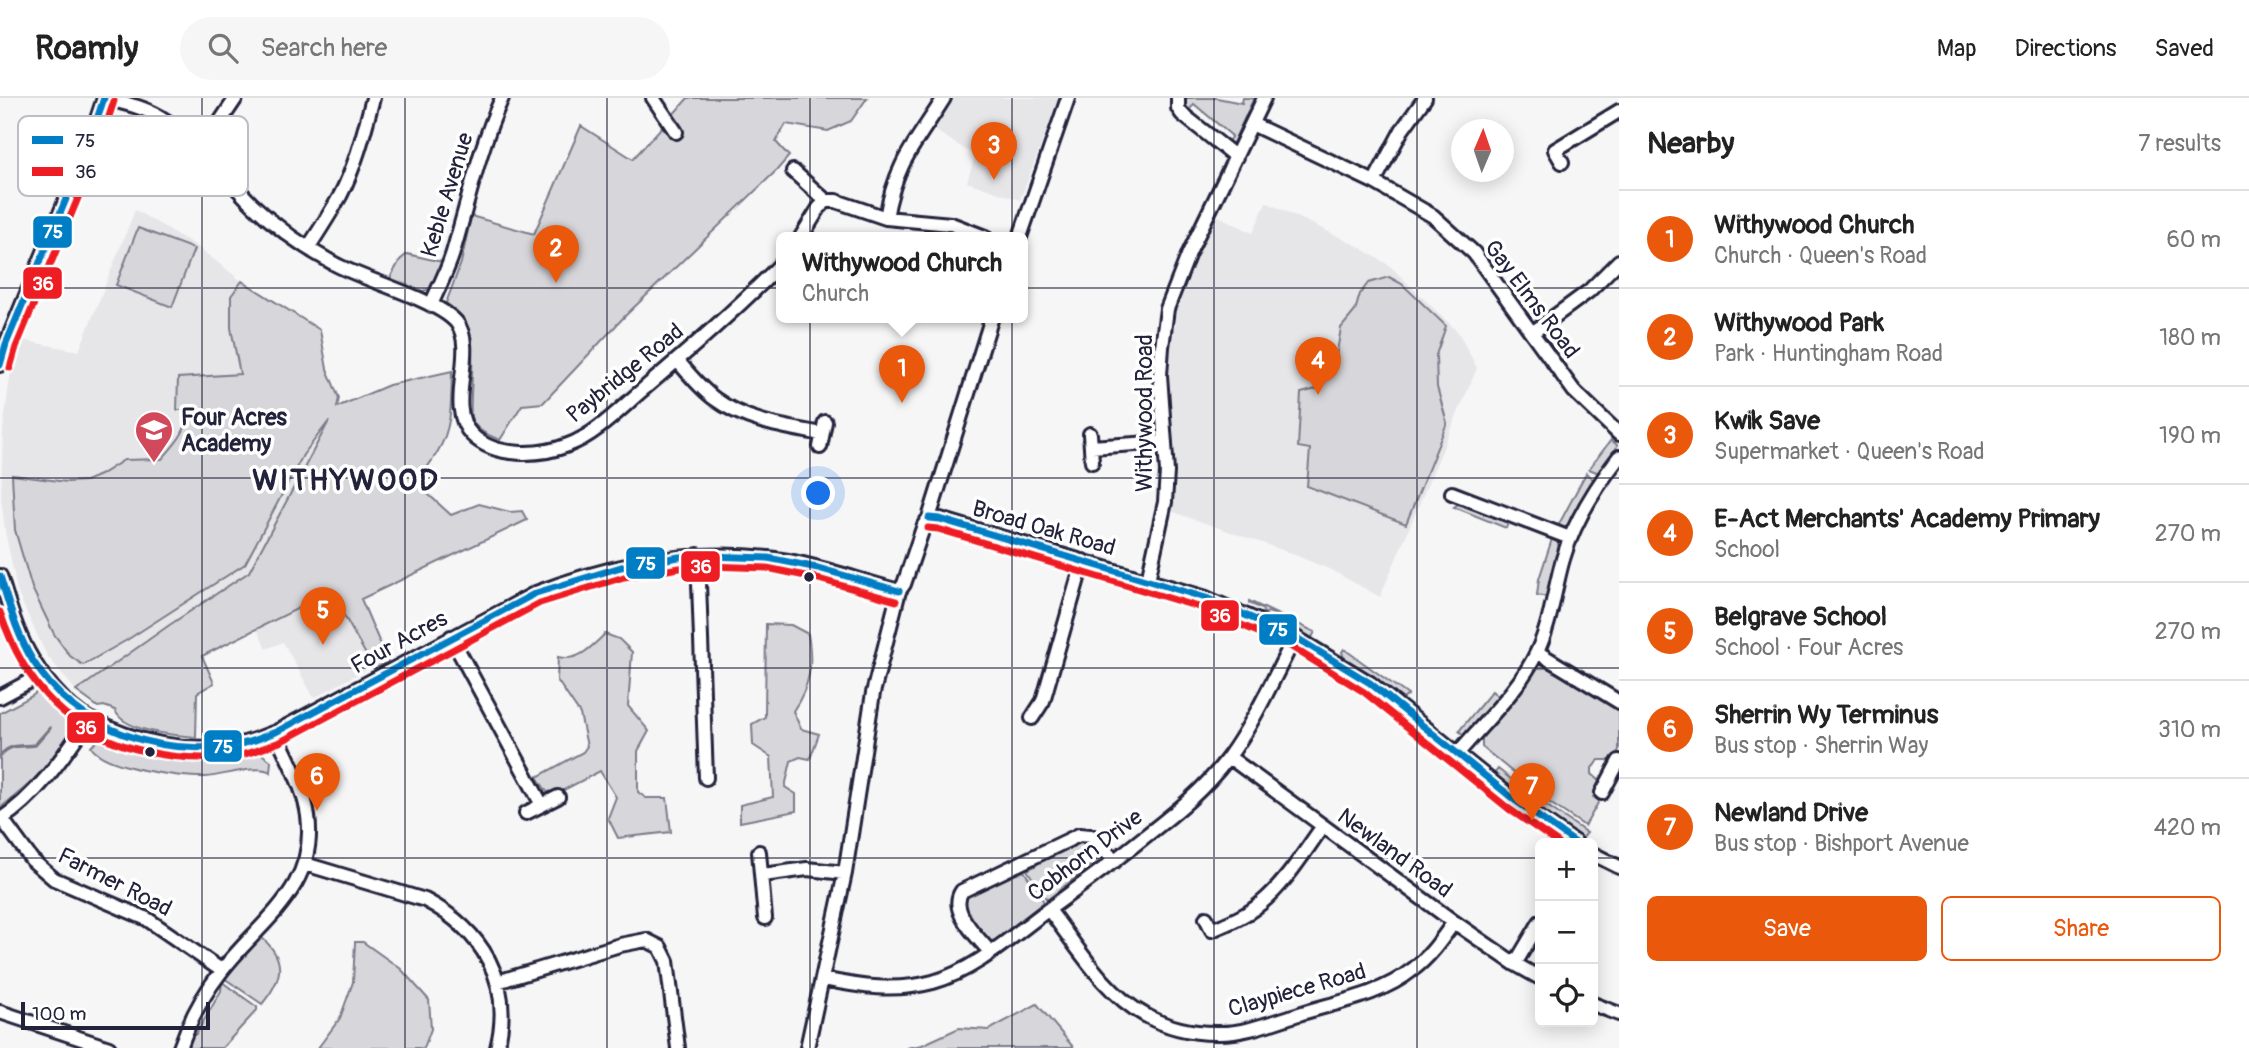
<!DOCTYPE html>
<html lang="en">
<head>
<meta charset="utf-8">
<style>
	:root { --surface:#fff; --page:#f6f6f6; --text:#222; --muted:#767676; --line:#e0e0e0; --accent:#ea580c }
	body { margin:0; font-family:Pangolin,sans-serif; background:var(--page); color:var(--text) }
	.controls { position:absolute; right:21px; bottom:21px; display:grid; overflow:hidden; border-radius:10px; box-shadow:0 4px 18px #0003 }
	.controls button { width:63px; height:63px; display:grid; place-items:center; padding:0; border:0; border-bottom:2px solid var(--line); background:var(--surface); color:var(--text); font:35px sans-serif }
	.compass { position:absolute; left:1451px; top:21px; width:63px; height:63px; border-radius:50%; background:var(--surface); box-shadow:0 4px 18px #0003; rotate:2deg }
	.scale { position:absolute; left:21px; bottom:18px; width:189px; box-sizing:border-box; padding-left:7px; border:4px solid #22223b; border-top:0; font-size:19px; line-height:24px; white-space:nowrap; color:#22223b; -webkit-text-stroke:5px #fff; paint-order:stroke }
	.you { position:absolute; left:819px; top:396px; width:24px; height:24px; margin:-18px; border:5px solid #fff; border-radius:50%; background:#1a73e8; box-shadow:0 0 0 10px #1a73e833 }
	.badge { display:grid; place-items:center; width:46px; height:46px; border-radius:50%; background:var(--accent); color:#fff; font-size:23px; font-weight:700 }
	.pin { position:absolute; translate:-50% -58px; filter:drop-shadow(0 2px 4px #0008) }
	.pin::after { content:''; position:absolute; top:37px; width:24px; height:21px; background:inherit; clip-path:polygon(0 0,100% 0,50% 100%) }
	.popup { position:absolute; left:776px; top:134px; width:252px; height:91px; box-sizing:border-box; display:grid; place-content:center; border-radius:10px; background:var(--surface); filter:drop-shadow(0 2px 5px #0005); font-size:23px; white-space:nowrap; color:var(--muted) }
	.popup b { font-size:26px; color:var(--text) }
	.popup::after { content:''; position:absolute; left:50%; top:100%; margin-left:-14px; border:14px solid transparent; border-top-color:var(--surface) }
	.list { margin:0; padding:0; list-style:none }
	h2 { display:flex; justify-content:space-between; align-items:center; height:91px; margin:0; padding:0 28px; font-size:30px }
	h2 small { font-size:23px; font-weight:400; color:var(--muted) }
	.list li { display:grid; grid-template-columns:46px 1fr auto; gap:21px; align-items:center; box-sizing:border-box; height:98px; padding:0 28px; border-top:2px solid var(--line) }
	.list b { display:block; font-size:26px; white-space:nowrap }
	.list p { margin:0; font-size:23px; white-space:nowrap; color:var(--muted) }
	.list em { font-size:23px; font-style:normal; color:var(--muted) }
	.actions { display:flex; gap:14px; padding:21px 28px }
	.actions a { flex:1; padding:16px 0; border:2px solid var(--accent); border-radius:10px; text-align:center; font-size:24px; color:var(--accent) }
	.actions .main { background:var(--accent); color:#fff }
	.icon { flex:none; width:38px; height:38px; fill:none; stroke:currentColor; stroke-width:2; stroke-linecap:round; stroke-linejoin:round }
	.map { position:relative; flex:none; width:1619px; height:950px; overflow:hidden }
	header { display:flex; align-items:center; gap:42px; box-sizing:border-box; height:98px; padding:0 35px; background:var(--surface); border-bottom:2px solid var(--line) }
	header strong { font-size:33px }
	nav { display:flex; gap:38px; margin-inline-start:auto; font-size:24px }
	.search { width:490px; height:63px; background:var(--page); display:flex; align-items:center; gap:18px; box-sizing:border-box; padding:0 24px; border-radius:38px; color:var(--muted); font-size:26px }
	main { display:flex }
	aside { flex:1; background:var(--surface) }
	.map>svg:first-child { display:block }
</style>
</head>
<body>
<header>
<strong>Roamly</strong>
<div class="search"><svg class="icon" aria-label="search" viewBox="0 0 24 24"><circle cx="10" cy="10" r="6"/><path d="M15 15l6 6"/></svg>Search here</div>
<nav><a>Map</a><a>Directions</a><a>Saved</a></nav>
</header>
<main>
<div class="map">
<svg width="1619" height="950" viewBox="0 0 1619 950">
	<rect width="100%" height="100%" fill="#f6f6f7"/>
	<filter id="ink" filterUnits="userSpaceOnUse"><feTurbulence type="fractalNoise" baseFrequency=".0143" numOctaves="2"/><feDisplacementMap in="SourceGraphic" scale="14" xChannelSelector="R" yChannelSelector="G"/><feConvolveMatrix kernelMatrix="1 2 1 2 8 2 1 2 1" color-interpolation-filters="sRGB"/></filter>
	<g filter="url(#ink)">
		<path fill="#e6e6e9" d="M953,0H1059L1020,102L967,84L975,58L933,31Z
			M1266,104L1358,148L1390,168L1458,234L1477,270L1380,499L1331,472L1285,453L1173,414L1174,368L1169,263L1177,212L1189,171L1216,117L1253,135Z
			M135,112L195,147L239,181L320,232L327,271L339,300L337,309L249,474L168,528L76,593L46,556L18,496L5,433L1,400L3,332L10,279L21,242L79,253Z
			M331,494L372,568L314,600L283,544L266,551L257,531Z"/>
		<path fill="#d7d7db" stroke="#7c7c8b" stroke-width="2" d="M688,0H867L851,23L828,33L786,26L776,44L789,58L777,72L625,218L543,305L522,307L500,342C488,337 476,333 471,319C468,276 486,235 446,205L461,165L471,118L534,136L581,28L633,61Z
			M1186,0H1217L1242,5L1243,0H1252L1253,2L1232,47L1229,48L1226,46L1232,38L1194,6L1188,14L1184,7Z
			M138,130L194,151L172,209L116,187Z
			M407,156L442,164L430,191L419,194L389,182L400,162Z
			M1389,179L1402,186L1446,228L1436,257L1437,289L1447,325L1406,426L1307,388L1310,351L1298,349L1301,295L1316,291L1333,277L1341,230L1355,213L1360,196L1368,185Z
			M242,183L320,232L327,271L339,300L337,309L389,287L452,273C451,301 453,328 438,353C432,364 423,374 416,385L451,417L479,406L510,414L522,413L527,422L361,501L388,564L374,571L331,494L202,558L214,585L197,595L196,639C175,637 123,634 115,612L104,608L98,609L76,593L168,528L249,474L329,323L303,357L245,466L127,542L83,567L70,558L54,536L32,490L15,432L12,377L67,384L86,383L100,377L124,362L162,361C175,346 188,334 188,312H177L178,280L240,276L231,230V198Z
			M1611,342L1617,347L1615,356L1599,375L1589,371Z
			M1586,375L1594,382L1571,426L1566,430H1557Z
			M1461,404L1509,423L1506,430L1454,409Z
			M1552,441L1558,445L1559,451L1548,499L1537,497L1539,481Z
			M1249,503L1315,534L1311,541L1286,527L1283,520L1268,514L1264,516L1262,511L1249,505Z
			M766,526L791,527L808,536C813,567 811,586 793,613L801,631L819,636L810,661L800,659L791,663L785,689L796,696V713L740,724V707L773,699L771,659L753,647L752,626L765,619Z
			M605,536L619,541L632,554L628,608L649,633L638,653V694L646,700H667L671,734L618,740L608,720L616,699L600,673L558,695L556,693L547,694L537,679L583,654L587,648L580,616L557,582L558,559C579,564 591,549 605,536Z
			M1344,551L1408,597L1403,601L1344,560L1342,554Z
			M1536,570H1547L1619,610V652L1612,662H1599L1592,670V676L1601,684L1593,699L1599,703L1585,728L1550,705L1482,649V637L1527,578Z
			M42,590C52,599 67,610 71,623C78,648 18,696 0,710V615L32,598Z
			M1492,593L1499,599L1466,639L1459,633Z
			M101,639L128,649L175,662L200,663L260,655L271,663L270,674C260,666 221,678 206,679C182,680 104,670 91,649Z
			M1498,671L1534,699L1587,735L1582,741L1540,714L1500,682L1495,683L1491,680Z
			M1083,743L1088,744L1104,757L1047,802L1027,772L1035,768L1043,760Z
			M1024,773L1044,804L995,842L988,844L964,812L965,798L1008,776L1014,777Z
			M261,839C288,862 282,882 262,906L224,880Z
			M355,844H363L401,871L429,902L431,931L424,950H318L340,920L353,884Z
			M222,884L257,909V912L222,950H185L188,939L196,936L221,893Z
			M1037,906L1074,950H906L922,947L959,930L989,932Z"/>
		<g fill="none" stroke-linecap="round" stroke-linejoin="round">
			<path stroke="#767685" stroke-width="3.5" d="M0,658C10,645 21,649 35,647L50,630"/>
			<defs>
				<path id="minor" d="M105,0C124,5 143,9 160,19C197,41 222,76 252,106C276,129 305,150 333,165C363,182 439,202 457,225C478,253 444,309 472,337C495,360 540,358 568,347C595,337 618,313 640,294C688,253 737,211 781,166
					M653,0L676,34
					M1178,0V10L1182,16L1236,59
					M1252,26L1374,84L1433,118L1474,155L1574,293L1619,336
					M201,52L236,0
					M1562,64L1555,52L1619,13
					M793,73L826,103H836L886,120L951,126L985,139
					M1374,84L1402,32L1425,0
					M886,120C895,65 916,45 944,0
					M801,139L819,110L826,103
					M1020,139L1068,0
					M308,150C319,133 330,116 340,98C356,67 364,34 373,0
					M431,207C439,188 449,170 454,151C469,100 480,48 502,0
					M1532,235L1589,193L1619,163
					M677,262C689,276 700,290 715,301C746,324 786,329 822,336
					M0,267L6,246L88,48L104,0
					M1090,336L1092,364
					M820,349L825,324
					M1091,349L1165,344
					M1452,395L1570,440
					M929,420L940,421L1206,500L1295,539L1370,585L1516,703L1576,745
					M698,457L706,680
					M0,478C8,504 15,530 28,554C41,578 65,608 89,621C135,645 189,656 240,646C252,644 264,638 276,634L536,495C611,466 688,451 768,460C813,465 856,482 899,493
					M1148,482L1165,404L1167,374L1160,277L1162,249L1167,211L1189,155L1264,0
					M451,539L542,707
					M1537,554L1619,604
					M0,599L43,576
					M1032,620L1043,603L1083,463
					M1458,655C1485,623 1519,592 1537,554C1551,525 1554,492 1563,461C1574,423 1595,390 1619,359
					M1229,659L1454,824L1515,866L1540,880
					M1602,695L1619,663
					M526,715L558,699
					M2,721L32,762L54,781L147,821L221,872
					M0,722C39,696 63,659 89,621
					M759,754L765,820
					M1593,756L1619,769
					M305,766L425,802C482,832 514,884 497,950
					M763,777L807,771L845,775
					M1049,812C1077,848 1104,895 1145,917C1166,929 1192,935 1216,935C1244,936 1273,924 1299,916C1337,904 1381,897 1412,872C1430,859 1441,842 1454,824
					M1206,820L1212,832C1228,825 1246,818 1260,806C1286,785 1304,754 1323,728
					M990,854C978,839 948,813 962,793L1079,737L1091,738L1115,763
					M1515,866L1540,824
					M823,881C861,889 895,894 933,884C975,872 1010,840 1045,814C1078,790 1111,766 1143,740C1174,716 1204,692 1228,660C1255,623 1274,579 1295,539
					M497,884L620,847L646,842L660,849L667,863L678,950
					M1593,906L1619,916
					M0,914L109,950
					M180,950C189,924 203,897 220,875C258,824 318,792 308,718C304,688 287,661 276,634
					M807,950L845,775L873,595L899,493L904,486L924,427L929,420L992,219"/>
			</defs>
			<use href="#minor" stroke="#22223b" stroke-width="18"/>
			<use href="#minor" stroke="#fff" stroke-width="12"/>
			<defs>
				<path id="bus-1" d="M0,267L6,246L88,48L104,0
					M929,420L940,421L1206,500L1295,539L1370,585L1516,703L1576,745
					M0,478C9,507 17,537 33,563C77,633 161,660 240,646C253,644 264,638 276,634L536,495L621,469L679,459L709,458L768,460L818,470L899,493"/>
				<path id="bus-2" d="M10,270L16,249L98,52L114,3
					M928,430L938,431L1202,510L1290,548L1364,594L1509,711L1558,745
					M0,514C25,589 70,637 148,654C180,661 213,662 245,656C257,653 268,648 280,644L540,505L624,479L680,470L709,468L767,470L815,480L896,503"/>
			</defs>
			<use href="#bus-1" stroke="#fff" stroke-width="12"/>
			<use href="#bus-2" stroke="#fff" stroke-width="12"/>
			<use href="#bus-1" stroke="#007ec5" stroke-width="7"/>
			<use href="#bus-2" stroke="#ee1d23" stroke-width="7"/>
		</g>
	</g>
	<path fill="none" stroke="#22223b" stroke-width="2" stroke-opacity="0.55" d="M202,0V950M405,0V950M607,0V950M810,0V950M1012,0V950M1214,0V950M1417,0V950M0,190H1619M0,380H1619M0,570H1619M0,760H1540M1593,760H1619"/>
	<defs>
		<symbol id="school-pin" viewBox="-11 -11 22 30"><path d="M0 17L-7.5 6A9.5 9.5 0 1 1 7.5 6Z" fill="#d1495b" stroke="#fff"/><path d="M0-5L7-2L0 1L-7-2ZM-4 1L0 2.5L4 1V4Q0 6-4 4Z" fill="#fff"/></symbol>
	</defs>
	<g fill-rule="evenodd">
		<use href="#school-pin" x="132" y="310" width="44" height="60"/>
	</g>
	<g fill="#22223b" stroke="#fff" stroke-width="2.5">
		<circle cx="809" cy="479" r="6"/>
		<circle cx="150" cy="654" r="6"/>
	</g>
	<g text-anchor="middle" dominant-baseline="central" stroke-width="7" stroke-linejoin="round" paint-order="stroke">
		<g font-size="23" fill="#22223b" stroke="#fff">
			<text transform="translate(447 97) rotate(-73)">Keble Avenue</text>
			<text transform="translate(1532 201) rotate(53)">Gay Elms Road</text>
			<text transform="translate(625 275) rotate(-39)">Paybridge Road</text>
			<text transform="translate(1144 315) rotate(-90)">Withywood Road</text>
			<text transform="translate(1044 430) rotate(16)">Broad Oak Road</text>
			<text transform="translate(399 544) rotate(-29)">Four Acres</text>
			<text transform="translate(1395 755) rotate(36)">Newland Road</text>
			<text transform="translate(1085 757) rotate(-37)">Cobhorn Drive</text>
			<text transform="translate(115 784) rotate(27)">Farmer Road</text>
			<text transform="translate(1297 892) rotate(-16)">Claypiece Road</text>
		</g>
		<g font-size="23" font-weight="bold" fill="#22223b" stroke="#fff" text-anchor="start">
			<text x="181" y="319">Four Acres<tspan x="181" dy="26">Academy</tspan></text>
		</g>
		<g font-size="30" font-weight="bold" letter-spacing="2" fill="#22223b" stroke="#fff">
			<text x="346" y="382">WITHYWOOD</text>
		</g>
	</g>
	<rect x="18" y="18" width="230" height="80" rx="10" fill="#fff" stroke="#bdbdc4" stroke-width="2"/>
	<rect x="32" y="38" width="31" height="8" fill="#007ec5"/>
	<rect x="32" y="69" width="31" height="9" fill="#ee1d23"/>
	<g font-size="19" fill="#22223b">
		<text x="75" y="49">75</text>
		<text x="75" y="80">36</text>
	</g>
	<g stroke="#fff" stroke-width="2.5">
		<rect x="32" y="117" width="41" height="34" rx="7" fill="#007ec5"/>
		<rect x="22" y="168" width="41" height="34" rx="7" fill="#ee1d23"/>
		<rect x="625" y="448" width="41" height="34" rx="7" fill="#007ec5"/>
		<rect x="680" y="452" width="41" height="33" rx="7" fill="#ee1d23"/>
		<rect x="1200" y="501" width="40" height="33" rx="7" fill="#ee1d23"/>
		<rect x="1258" y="515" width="40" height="33" rx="7" fill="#007ec5"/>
		<rect x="66" y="613" width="40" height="33" rx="7" fill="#ee1d23"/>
		<rect x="203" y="631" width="40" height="34" rx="7" fill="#007ec5"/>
	</g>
	<g font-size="19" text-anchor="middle" font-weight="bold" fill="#fff">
		<text x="53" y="140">75</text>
		<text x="43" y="192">36</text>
		<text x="646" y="472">75</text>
		<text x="701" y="475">36</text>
		<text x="1220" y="524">36</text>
		<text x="1278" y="538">75</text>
		<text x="86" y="636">36</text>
		<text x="223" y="655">75</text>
	</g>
</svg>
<div class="controls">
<button>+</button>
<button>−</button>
<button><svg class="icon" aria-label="locate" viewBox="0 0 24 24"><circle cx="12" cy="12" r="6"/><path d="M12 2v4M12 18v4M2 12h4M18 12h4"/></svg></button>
</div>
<svg class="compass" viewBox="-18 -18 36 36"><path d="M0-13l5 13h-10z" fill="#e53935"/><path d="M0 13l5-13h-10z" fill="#767676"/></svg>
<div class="scale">100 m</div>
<div class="you"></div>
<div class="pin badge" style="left:902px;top:305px">1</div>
<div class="popup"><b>Withywood Church</b>Church</div>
<div class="pin badge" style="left:556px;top:185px">2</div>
<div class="pin badge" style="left:994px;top:82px">3</div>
<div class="pin badge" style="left:1318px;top:297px">4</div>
<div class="pin badge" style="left:323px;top:547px">5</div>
<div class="pin badge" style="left:317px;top:713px">6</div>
<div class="pin badge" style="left:1532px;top:723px">7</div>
</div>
<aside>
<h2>Nearby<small>7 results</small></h2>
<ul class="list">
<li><span class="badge">1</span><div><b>Withywood Church</b><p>Church · Queen's Road</p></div><em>60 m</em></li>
<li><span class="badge">2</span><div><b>Withywood Park</b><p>Park · Huntingham Road</p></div><em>180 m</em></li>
<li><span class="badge">3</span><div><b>Kwik Save</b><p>Supermarket · Queen's Road</p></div><em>190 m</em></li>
<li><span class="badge">4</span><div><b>E-Act Merchants' Academy Primary</b><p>School</p></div><em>270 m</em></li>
<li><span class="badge">5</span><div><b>Belgrave School</b><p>School · Four Acres</p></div><em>270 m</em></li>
<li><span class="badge">6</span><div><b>Sherrin Wy Terminus</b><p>Bus stop · Sherrin Way</p></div><em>310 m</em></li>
<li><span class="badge">7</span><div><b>Newland Drive</b><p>Bus stop · Bishport Avenue</p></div><em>420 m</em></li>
</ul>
<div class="actions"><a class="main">Save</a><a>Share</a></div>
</aside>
</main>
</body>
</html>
